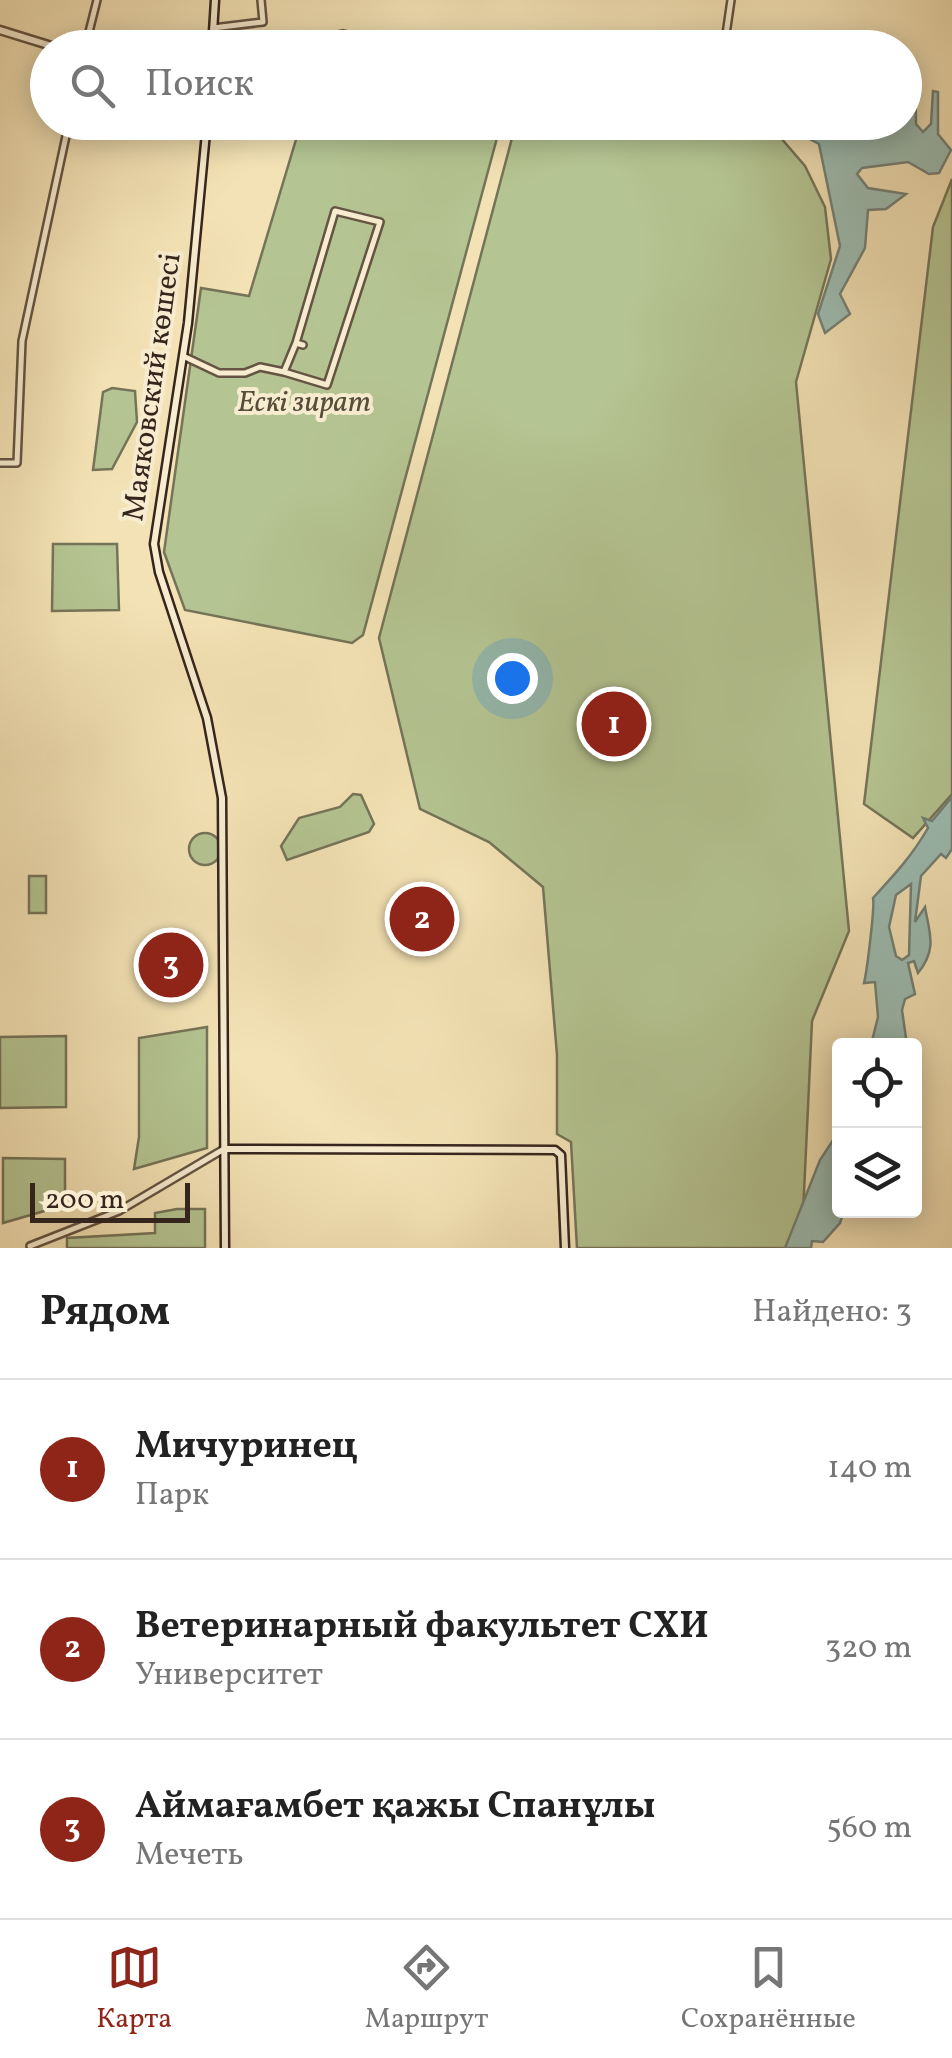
<!DOCTYPE html>
<html lang="ru">
<head>
<meta charset="utf-8">
<style>
	:root { --surface:#fff; --page:#f2f2f2; --text:#222; --muted:#767676; --line:#e0e0e0; --accent:#8f2418 }
	body { margin:0; font-family:Vollkorn,serif; background:var(--page); color:var(--text) }
	.controls { position:absolute; right:30px; bottom:30px; display:grid; overflow:hidden; border-radius:10px; box-shadow:0 5px 25px #0003 }
	.controls button { width:90px; height:90px; display:grid; place-items:center; padding:0; border:0; border-bottom:2px solid var(--line); background:var(--surface); color:var(--text); font:50px sans-serif }
	.scale { position:absolute; left:30px; bottom:25px; width:160px; box-sizing:border-box; padding-left:10px; border:5px solid #36251d; border-top:0; font-size:28px; line-height:35px; white-space:nowrap; color:#36251d; -webkit-text-stroke:8px #f7eccf; paint-order:stroke }
	.you { position:absolute; left:512px; top:678px; width:35px; height:35px; margin:-25px; border:8px solid #fff; border-radius:50%; background:#1a73e8; box-shadow:0 0 0 15px #1a73e833 }
	.badge { display:grid; place-items:center; width:65px; height:65px; border-radius:50%; background:var(--accent); color:#fff; font-size:32px; font-weight:700 }
	.pin { position:absolute; translate:-50% -50%; border:5px solid #fff; box-shadow:0 2px 10px #0006 }
	.list { margin:0; padding:0; list-style:none }
	h2 { display:flex; justify-content:space-between; align-items:center; height:130px; margin:0; padding:0 40px; font-size:42px }
	h2 small { font-size:32px; font-weight:400; color:var(--muted) }
	.list li { display:grid; grid-template-columns:65px 1fr auto; gap:30px; align-items:center; box-sizing:border-box; height:180px; padding:0 40px; border-top:2px solid var(--line) }
	.list b { display:block; font-size:38px; white-space:nowrap }
	.list p { margin:0; font-size:32px; white-space:nowrap; color:var(--muted) }
	.list em { font-size:32px; font-style:normal; color:var(--muted) }
	.icon { flex:none; width:55px; height:55px; fill:none; stroke:currentColor; stroke-width:2; stroke-linecap:round; stroke-linejoin:round }
	.map { position:relative; flex:none; width:952px; height:1248px; overflow:hidden }
	.search { position:absolute; background:var(--surface); box-shadow:0 5px 25px #0003; left:30px; right:30px; top:30px; height:110px; display:flex; align-items:center; gap:25px; box-sizing:border-box; padding:0 35px; border-radius:55px; color:var(--muted); font-size:38px }
	.sheet { height:670px; background:var(--surface) }
	nav { display:flex; justify-content:space-around; align-items:center; box-sizing:border-box; height:140px; border-top:2px solid var(--line); background:var(--surface); font-size:28px; color:var(--muted) }
	nav a { display:grid; justify-items:center; gap:5px }
	nav .on { color:var(--accent) }
	.map>svg:first-child { display:block }
</style>
</head>
<body>
<div class="map">
<svg width="952" height="1248" viewBox="0 0 952 1248">
	<rect width="100%" height="100%" fill="#f3e2b5"/>
	<filter id="stains"><feTurbulence type="fractalNoise" baseFrequency=".002" numOctaves="4"/><feColorMatrix values="0 0 0 0 .2 0 0 0 0 .09 0 0 0 0 .02 0 0 0 .5 -.17"/></filter>
	<radialGradient id="worn" r=".72"><stop offset=".6" stop-color="#630" stop-opacity="0"/><stop offset="1" stop-color="#630" stop-opacity=".3"/></radialGradient>
	<path fill="#b4c492" stroke="#757458" stroke-width="2.5" d="M343,30L408,47H323L328,33Z
		M301,123H501L363,635L352,643L185,610L164,552L201,288L249,296Z
		M516,123H768L805,166L825,207L831,259L796,382L849,931L812,1021L803,1214L792,1248H577L571,1142L557,1134V1055L543,887L489,842L420,809L379,638Z
		M952,179V794L913,838L864,804L933,227Z
		M112,388L135,391L137,422L112,469L93,470L103,392Z
		M53,544H117L119,610L52,611Z
		M353,794L361,795L374,824L369,832L287,860L281,846L299,818L340,807Z
		M189 849a16 16 0 1 1 32 0a16 16 0 1 1-32 0Z
		M29,876H46V913H29Z
		M207,1027V1148L134,1169L139,1137V1038Z
		M66,1036V1107L0,1108V1037Z
		M3,1158L65,1159V1205L3,1223Z
		M177,1209H205V1248H67V1238L155,1233V1213Z"/>
	<path fill="#9cbdb3" stroke="#738077" stroke-width="2.5" fill-rule="evenodd" d="M905,60L915,61L916,124L923,132L931,124L933,91L938,92V134L951,150L939,173L929,174L908,162L862,168L857,174L868,188L906,194L886,209L868,210L865,248L840,294L850,314L825,333L818,314L840,246L819,144L779,123L904,122Z
		M952,797V849L946,858L941,854L921,876L915,922L925,907C929,932 938,949 918,973L914,961L908,963L915,994L905,999L902,1010L907,1045H871L878,1017L875,982L864,983C867,971 875,906 873,898C894,875 912,856 928,828L923,818L932,821ZM911,884L909,955L902,960L896,956L889,927L896,895Z
		M839,1131L840,1210L844,1211L840,1223L823,1242L812,1241L811,1248H785L820,1160Z"/>
	<g fill="none" stroke-linecap="round" stroke-linejoin="round">
		<defs>
			<path id="minor" d="M213,28L263,22L261,0
				M85,48L97,0
				M724,48L731,0
				M183,356L219,373H245L260,367L284,372L296,343L303,345
				M284,372L327,385L380,222L335,211L296,343
				M0,463H17L22,341L69,122
				M30,1246L119,1211L224,1149"/>
			<path id="tertiary" d="M0,30L58,48"/>
			<path id="secondary" d="M212,48L215,0
				M207,122L188,323L154,544L159,572L207,718L222,798L225,1248
				M224,1149L555,1150L561,1155L565,1248"/>
		</defs>
		<use href="#minor" stroke="#655443" stroke-width="10"/>
		<use href="#tertiary" stroke="#655443" stroke-width="11"/>
		<use href="#secondary" stroke="#36251d" stroke-width="11"/>
		<use href="#minor" stroke="#f7eccf" stroke-width="5"/>
		<use href="#tertiary" stroke="#f7eccf" stroke-width="6"/>
		<use href="#secondary" stroke="#f7eccf" stroke-width="6"/>
	</g>
	<g text-anchor="middle" dominant-baseline="central" stroke-width="8" stroke-linejoin="round" paint-order="stroke">
		<g font-size="30" fill="#36251d" stroke="#f7eccf">
			<text transform="translate(153 387) rotate(-82)">Маяковский көшесі</text>
		</g>
		<g font-size="30" font-style="italic" fill="#564d3a" stroke="#f7eccf">
			<text x="304" y="403">Ескі зират</text>
		</g>
	</g>
	<rect width="100%" height="100%" filter="url(#stains)"/>
	<rect width="100%" height="100%" fill="url(#worn)"/>
</svg>
<div class="controls">
<button><svg class="icon" aria-label="locate" viewBox="0 0 24 24"><circle cx="12" cy="12" r="6"/><path d="M12 2v4M12 18v4M2 12h4M18 12h4"/></svg></button>
<button><svg class="icon" aria-label="layers" viewBox="0 0 24 24"><path d="M12 4l9 5-9 5-9-5zM3 14l9 5 9-5"/></svg></button>
</div>
<div class="scale">200 m</div>
<div class="you"></div>
<div class="pin badge" style="left:614px;top:724px">1</div>
<div class="pin badge" style="left:422px;top:919px">2</div>
<div class="pin badge" style="left:171px;top:965px">3</div>
<div class="search"><svg class="icon" aria-label="search" viewBox="0 0 24 24"><circle cx="10" cy="10" r="6"/><path d="M15 15l6 6"/></svg>Поиск</div>
</div>
<section class="sheet">
<h2>Рядом<small>Найдено: 3</small></h2>
<ul class="list">
<li><span class="badge">1</span><div><b>Мичуринец</b><p>Парк</p></div><em>140 m</em></li>
<li><span class="badge">2</span><div><b>Ветеринарный факультет СХИ</b><p>Университет</p></div><em>320 m</em></li>
<li><span class="badge">3</span><div><b>Аймағамбет қажы Спанұлы</b><p>Мечеть</p></div><em>560 m</em></li>
</ul>
</section>
<nav>
<a class="on"><svg class="icon" aria-label="map" viewBox="0 0 24 24"><path d="M3 6l6-2 6 2 6-2v14l-6 2-6-2-6 2zM9 4v14M15 6v14"/></svg>Карта</a>
<a><svg class="icon" aria-label="directions" viewBox="0 0 24 24"><path d="M12 3l9 9-9 9-9-9zM9 14v-3h6M13 9l2 2-2 2"/></svg>Маршрут</a>
<a><svg class="icon" aria-label="saved" viewBox="0 0 24 24"><path d="M7 4h10v16l-5-4-5 4z"/></svg>Сохранённые</a>
</nav>
</body>
</html>
